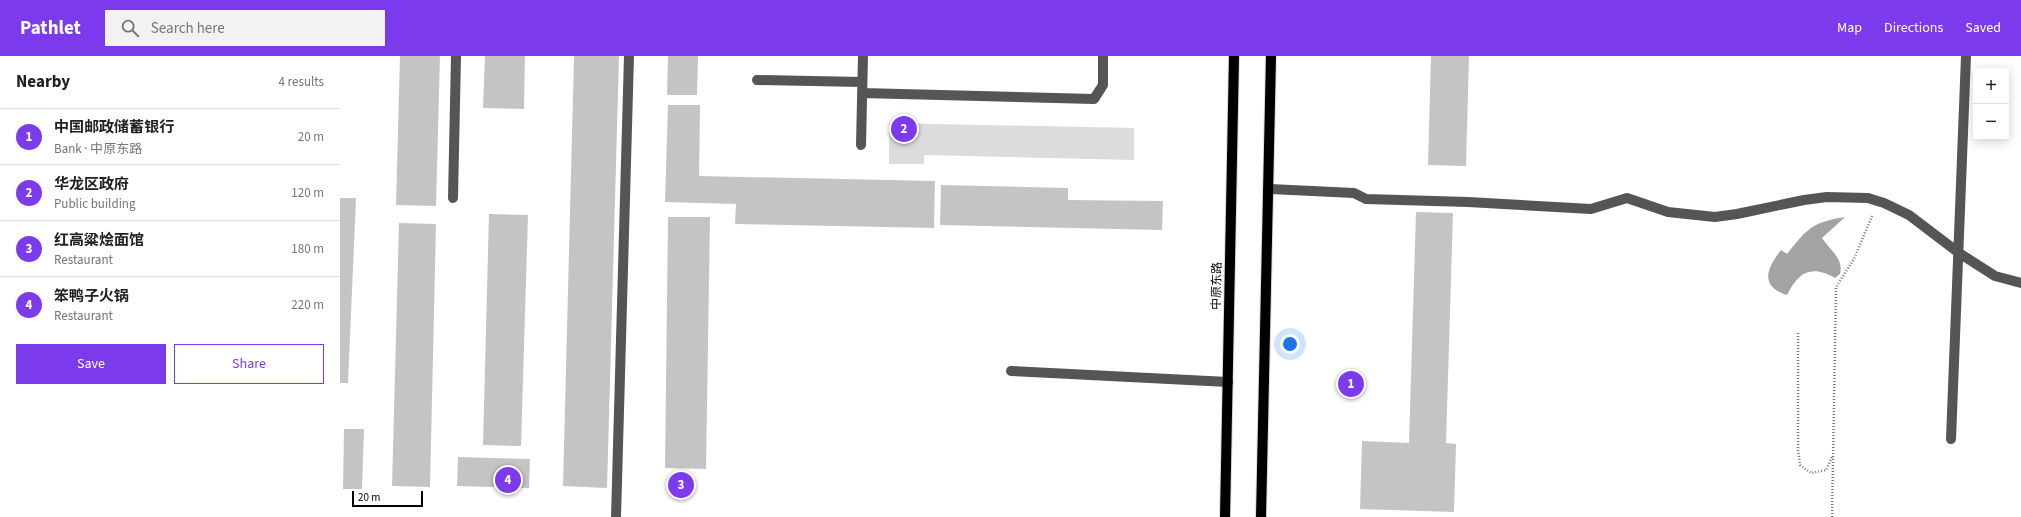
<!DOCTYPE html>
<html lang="en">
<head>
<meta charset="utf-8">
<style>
	:root { --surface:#fff; --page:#f2f2f2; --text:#202124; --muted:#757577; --line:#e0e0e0; --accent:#7c3aed }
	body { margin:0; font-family:"Source Sans 3","Noto Sans SC",sans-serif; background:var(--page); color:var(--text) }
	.controls { position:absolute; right:12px; top:12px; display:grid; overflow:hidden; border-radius:0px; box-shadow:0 2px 10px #0003 }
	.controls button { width:36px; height:36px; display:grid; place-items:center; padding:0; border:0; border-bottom:1px solid var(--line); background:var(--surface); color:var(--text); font:20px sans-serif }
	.scale { position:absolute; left:12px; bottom:10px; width:71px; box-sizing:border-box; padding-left:4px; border:2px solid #000; border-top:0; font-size:11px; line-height:14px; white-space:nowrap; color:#000; -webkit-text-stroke:3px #fff; paint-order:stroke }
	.you { position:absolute; left:950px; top:288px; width:14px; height:14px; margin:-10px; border:3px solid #fff; border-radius:50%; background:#1a73e8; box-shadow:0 0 0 6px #1a73e833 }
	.badge { display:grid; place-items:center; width:26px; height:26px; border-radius:50%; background:var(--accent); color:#fff; font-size:13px; font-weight:700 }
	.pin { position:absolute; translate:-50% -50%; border:2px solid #fff; box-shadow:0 1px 4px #0006 }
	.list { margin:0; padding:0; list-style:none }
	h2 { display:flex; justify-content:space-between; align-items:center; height:52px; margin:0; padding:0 16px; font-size:17px }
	h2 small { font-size:13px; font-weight:400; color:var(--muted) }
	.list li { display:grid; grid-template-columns:26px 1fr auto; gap:12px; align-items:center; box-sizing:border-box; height:56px; padding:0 16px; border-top:1px solid var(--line) }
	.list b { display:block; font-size:15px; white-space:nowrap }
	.list p { margin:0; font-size:13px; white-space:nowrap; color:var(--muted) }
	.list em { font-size:13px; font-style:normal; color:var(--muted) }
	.actions { display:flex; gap:8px; padding:12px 16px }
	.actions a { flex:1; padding:9px 0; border:1px solid var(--accent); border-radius:0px; text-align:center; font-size:14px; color:var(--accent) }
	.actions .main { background:var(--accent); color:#fff }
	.icon { flex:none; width:22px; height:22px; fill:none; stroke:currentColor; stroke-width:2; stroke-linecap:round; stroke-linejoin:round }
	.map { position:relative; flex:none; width:1681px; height:461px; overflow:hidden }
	header { display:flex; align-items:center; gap:24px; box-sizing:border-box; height:56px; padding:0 20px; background:var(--accent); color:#fff }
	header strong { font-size:19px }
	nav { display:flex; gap:22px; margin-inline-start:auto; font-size:14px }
	.search { width:280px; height:36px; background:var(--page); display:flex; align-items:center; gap:10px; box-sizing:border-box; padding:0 14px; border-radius:0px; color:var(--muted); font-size:15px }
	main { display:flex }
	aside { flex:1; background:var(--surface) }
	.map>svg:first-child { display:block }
</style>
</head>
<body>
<header>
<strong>Pathlet</strong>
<div class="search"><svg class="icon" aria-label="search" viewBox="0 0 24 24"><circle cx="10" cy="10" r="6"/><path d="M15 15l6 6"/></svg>Search here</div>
<nav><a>Map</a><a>Directions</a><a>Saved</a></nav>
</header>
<main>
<aside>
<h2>Nearby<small>4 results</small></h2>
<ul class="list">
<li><span class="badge">1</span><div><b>中国邮政储蓄银行</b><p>Bank · 中原东路</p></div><em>20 m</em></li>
<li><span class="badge">2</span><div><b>华龙区政府</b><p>Public building</p></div><em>120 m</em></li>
<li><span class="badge">3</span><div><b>红高粱烩面馆</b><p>Restaurant</p></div><em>180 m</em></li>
<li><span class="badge">4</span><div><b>笨鸭子火锅</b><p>Restaurant</p></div><em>220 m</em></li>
</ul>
<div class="actions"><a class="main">Save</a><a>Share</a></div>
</aside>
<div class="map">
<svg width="1681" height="461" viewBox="0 0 1681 461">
	<rect width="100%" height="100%" fill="#fff"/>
	<path fill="#dcdcdc" d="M549,67L794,72V104L584,99V108H549Z"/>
	<path fill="#a3a3a3" d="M1505,161L1482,182C1490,194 1504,203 1500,218L1495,222C1471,208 1458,217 1447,239C1419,230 1427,212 1441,194L1447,198C1467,173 1472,166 1505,161Z"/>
	<path fill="#c4c4c4" d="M60,0H100L96,150L56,149Z
		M145,0H185L184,53L143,52Z
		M234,0H279L267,432L223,430Z
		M328,0H358L357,39H327Z
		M1091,0H1129L1126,110L1088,109Z
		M328,49H360L359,120L595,125L594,172L395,168L396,148L325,146Z
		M601,129L728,132V144L823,145L822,174L600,169Z
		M0,142H16L8,327H0Z
		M1076,156L1113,157L1106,387L1116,388L1114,456L1020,453L1022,385L1069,387Z
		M149,158L188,159L181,390L143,389Z
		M328,161H370L366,413L325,412Z
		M59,167L96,168L90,431L52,430Z
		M4,373H24L22,433H3Z
		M118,401L190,403L189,432L117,430Z"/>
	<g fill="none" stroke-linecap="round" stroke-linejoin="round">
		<defs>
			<path id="major" d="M885,461L894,0
				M921,461L931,0"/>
		</defs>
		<use href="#major" stroke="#dbdbdb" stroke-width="12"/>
		<path stroke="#777" stroke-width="2.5" stroke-dasharray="1 2" stroke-linecap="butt" d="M1458,277V394L1460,409L1471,417L1486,414L1492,401
			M1492,461L1496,231L1514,203L1532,160"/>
		<path stroke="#555" stroke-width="10" d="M417,24L522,26
			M522,37L754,43L763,29V0
			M521,89L523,0
			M928,133L1014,137L1026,143L1128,146L1251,153L1287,142L1328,156L1375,161L1397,158L1464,144L1487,141L1528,142L1544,147L1569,159L1619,197L1655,220L1681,227
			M113,142L116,0
			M671,315L888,326
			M1611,383L1626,0
			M276,461L289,0"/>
		<use href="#major" stroke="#000" stroke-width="10"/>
	</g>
	<g text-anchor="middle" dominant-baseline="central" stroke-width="3.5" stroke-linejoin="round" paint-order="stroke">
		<g font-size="12" fill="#000" stroke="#fff">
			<text transform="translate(877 230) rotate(-89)">中原东路</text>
		</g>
	</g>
</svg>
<div class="controls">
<button>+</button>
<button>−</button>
</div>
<div class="scale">20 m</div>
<div class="you"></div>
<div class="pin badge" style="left:1011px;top:328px">1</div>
<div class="pin badge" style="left:564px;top:73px">2</div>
<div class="pin badge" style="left:341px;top:429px">3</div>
<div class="pin badge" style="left:168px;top:424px">4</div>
</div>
</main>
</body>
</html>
